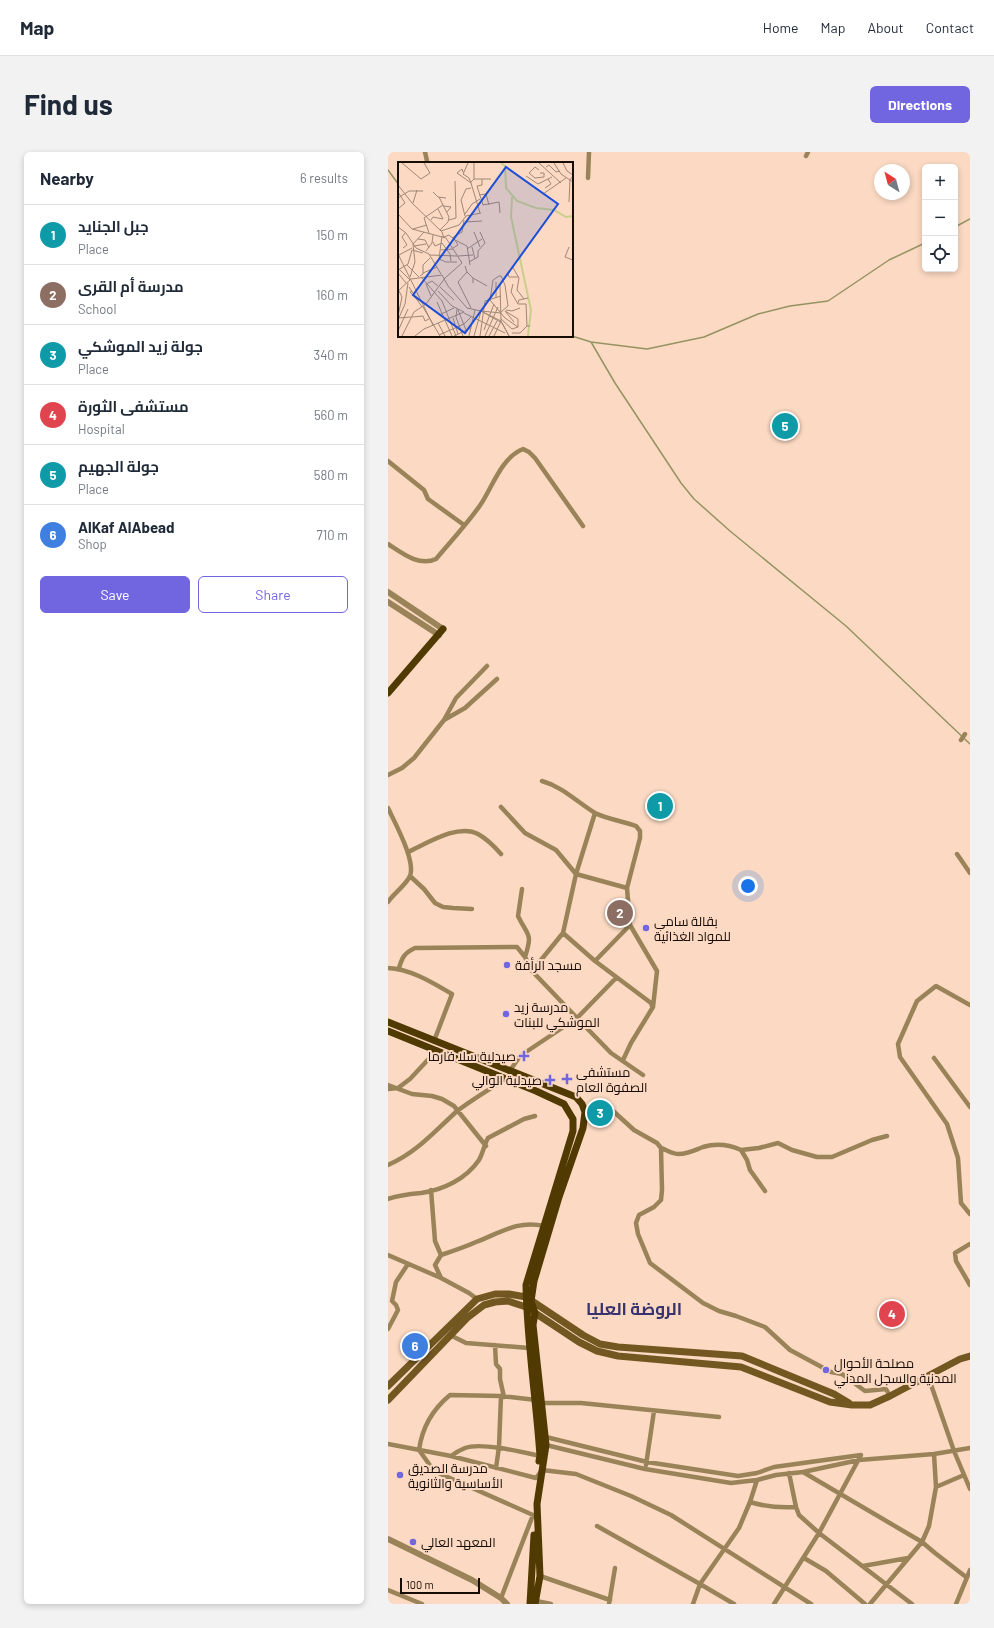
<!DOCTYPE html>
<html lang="en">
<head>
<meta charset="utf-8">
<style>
	:root { --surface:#fff; --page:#f2f2f3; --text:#1f2937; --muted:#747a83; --line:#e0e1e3; --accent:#7266e0 }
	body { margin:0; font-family:Barlow,Cairo,sans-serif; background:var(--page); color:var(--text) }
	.controls { position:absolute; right:12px; top:12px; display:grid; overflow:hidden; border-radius:6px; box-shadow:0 2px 6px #0003 }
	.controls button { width:36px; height:36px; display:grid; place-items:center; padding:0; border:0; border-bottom:1px solid var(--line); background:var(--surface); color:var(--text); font:20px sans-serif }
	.compass { position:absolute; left:486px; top:12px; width:36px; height:36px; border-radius:50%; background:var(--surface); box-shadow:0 2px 6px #0003; rotate:324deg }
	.scale { position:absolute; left:12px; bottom:10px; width:80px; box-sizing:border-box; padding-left:4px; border:2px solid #180d06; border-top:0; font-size:11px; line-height:14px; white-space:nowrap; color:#180d06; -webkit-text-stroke:3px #fbd9c2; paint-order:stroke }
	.you { position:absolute; left:360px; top:734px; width:14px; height:14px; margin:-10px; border:3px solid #fff; border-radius:50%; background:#1a73e8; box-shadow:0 0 0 6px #1a73e833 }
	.badge { display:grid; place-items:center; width:26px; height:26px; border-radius:50%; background:var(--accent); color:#fff; font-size:13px; font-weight:700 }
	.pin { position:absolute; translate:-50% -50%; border:2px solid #fff; box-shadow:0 1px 4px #0006 }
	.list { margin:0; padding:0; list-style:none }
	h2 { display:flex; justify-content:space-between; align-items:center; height:52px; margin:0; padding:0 16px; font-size:17px }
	h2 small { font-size:13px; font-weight:400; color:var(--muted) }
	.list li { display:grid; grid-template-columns:26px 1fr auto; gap:12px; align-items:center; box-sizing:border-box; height:60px; padding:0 16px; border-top:1px solid var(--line) }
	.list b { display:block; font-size:15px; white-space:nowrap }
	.list p { margin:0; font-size:13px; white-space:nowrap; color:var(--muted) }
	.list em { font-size:13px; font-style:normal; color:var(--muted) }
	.actions { display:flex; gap:8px; padding:12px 16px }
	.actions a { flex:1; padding:9px 0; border:1px solid var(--accent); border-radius:6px; text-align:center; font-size:14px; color:var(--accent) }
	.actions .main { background:var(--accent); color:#fff }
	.icon { flex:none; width:22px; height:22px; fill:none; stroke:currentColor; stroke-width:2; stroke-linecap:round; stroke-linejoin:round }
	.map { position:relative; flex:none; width:582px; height:1452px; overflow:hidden; border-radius:6px }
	header { display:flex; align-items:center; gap:24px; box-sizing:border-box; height:56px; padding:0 20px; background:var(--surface); border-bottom:1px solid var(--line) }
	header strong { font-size:19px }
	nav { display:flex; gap:22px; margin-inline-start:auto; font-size:14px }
	.intro { display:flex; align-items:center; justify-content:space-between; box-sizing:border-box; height:96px; padding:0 24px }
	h1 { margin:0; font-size:28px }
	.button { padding:10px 18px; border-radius:6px; background:var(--accent); color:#fff; font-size:14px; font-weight:700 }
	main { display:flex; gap:24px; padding:0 24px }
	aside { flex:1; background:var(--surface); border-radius:6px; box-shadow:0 2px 6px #0003 }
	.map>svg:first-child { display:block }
</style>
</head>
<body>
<header>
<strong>Map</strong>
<nav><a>Home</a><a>Map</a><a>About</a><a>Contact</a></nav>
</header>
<div class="intro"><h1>Find us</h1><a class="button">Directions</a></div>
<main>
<aside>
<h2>Nearby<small>6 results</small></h2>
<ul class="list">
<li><span class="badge" style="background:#0f9aa8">1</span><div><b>جبل الجنايد</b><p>Place</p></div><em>150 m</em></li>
<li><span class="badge" style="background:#8d6e63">2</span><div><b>مدرسة أم القرى</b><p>School</p></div><em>160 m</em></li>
<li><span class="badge" style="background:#0f9aa8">3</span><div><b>جولة زيد الموشكي</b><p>Place</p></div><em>340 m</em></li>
<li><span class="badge" style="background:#e0444e">4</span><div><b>مستشفى الثورة</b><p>Hospital</p></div><em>560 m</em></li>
<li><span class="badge" style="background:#0f9aa8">5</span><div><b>جولة الجهيم</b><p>Place</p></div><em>580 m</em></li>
<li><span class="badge" style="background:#3f7fe0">6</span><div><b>AlKaf AlAbead</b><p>Shop</p></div><em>710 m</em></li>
</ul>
<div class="actions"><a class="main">Save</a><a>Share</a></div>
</aside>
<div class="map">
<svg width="582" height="1452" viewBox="0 0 582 1452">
	<rect width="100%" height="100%" fill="#fbd9c2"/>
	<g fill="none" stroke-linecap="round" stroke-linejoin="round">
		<path stroke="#959363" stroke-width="1.5" d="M0,18L11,33
			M567,75L582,67
			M184,184L203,190L259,197L316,185L370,162L402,154L440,149L501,108L537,91
			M203,190L227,231L293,331L306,347L342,379L458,474L582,592"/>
		<path stroke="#9a8358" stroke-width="4.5" d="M37,0L39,9
			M418,4L420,0
			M200,26L201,0
			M0,309L36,338L40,347L76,373
			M0,392C14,401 31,415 48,407C63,389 80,371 93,352C105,334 113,306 135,297L141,300L147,306L195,374
			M56,568L68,546L99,514
			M573,588L577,582
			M0,623L14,616L26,606L56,568L77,556L109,527
			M154,629C175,635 189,650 207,661C216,666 237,670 248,674L252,679V686L239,736L242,773L269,819L265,855L243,891L235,908
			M113,655L137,681L168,698L188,722L239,736
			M0,656C7,671 28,709 22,724C18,733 6,741 0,750
			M20,700C38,692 70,671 90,682C99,687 106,694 113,702
			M569,702L582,721
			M22,724L36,737L47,751L55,755L65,756L84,757
			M134,737L130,764C140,785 145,780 137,805
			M175,781L207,809L263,851L264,854
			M207,809L242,773
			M0,816C23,817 45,831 64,842L46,889
			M11,816C14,806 16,801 27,796L129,795L137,805L144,819L189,866L223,901L255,923
			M144,819L175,781L188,722L207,661
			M582,853L548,834L529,849L510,892L512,905L559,972L570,1006L573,1051L582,1062
			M546,906L582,955
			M121,920L132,904L189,866L228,826
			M0,933L24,942L44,944L54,947L66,954L98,994
			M0,937L10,936L22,927L49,898
			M224,958L246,978L269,991L273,996L274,1038L273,1048L266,1055L251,1063L248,1071L250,1082L262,1111L315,1151L331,1159L348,1164L377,1175L402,1198L443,1220L454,1222L477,1239L498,1237L502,1244
			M273,996C279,998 284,1002 291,1002C300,1002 307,998 315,995C328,991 342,993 353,998L359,1008L362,1018L377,1039
			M353,998L371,996L390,991L404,998L429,1005H444L484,988L499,984
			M0,1013C28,1001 46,980 68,960C83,948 101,938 117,927
			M43,1038L47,1089L53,1103L47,1113L53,1126
			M0,1047C11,1043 22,1042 33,1041C55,1038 78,1027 91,1008C95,1001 96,993 100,986L136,967L147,964
			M582,1092L567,1101L568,1109L582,1133
			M0,1103L53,1126L81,1141L89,1147
			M53,1103C65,1099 77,1095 88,1090C112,1081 129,1068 156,1074
			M0,1177L10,1158L8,1153L4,1149L8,1130L20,1112
			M62,1183L78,1191L141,1196
			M107,1193L108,1212L112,1217V1227L116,1245
			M540,1224L566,1299L582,1337
			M154,1251H193L331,1265
			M158,1285L259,1310L350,1324L369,1321L386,1315L473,1303L431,1381L386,1452
			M0,1292L63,1304L148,1326L154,1318L188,1322L243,1344L283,1363L423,1452
			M158,1293L257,1317L343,1331L369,1328L388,1323L415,1320L471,1308L546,1302L582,1296
			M63,1304C67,1301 72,1298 77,1296C93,1290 134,1300 152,1304
			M258,1313L266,1259
			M108,1316L111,1295L113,1244
			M415,1320L534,1390L547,1401L578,1425
			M401,1321L408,1355L411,1363L431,1381L524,1452
			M548,1335L576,1323
			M362,1350C378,1355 391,1356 408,1355
			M209,1374L312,1432L346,1452
			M416,1406L438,1419L477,1452
			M475,1414L520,1406
			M152,1424L222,1448
			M0,1438L34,1452
			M113,1446L145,1363L46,1319L31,1298C34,1276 45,1257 62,1243L113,1244L148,1248
			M148,1449L163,1452
			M221,1452L227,1416
			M305,1452L312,1432L351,1376L362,1350L369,1328
			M482,1452L534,1390L541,1374L548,1335L546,1302
			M568,1452L582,1418"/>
		<path stroke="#9a8358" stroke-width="6" d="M0,440L55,477
			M0,450L51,483
			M0,1387L84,1428L113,1446L119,1452"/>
		<path stroke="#725720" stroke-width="7" d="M0,1234L89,1147L107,1142H121L138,1145L195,1183L212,1192L230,1195L354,1204L446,1242L461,1251
			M0,1248L79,1166L96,1153L107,1150L120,1149L138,1155L191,1190L209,1199L230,1204L353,1215L442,1250L464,1253H482L502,1244L572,1207L582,1204"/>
		<path stroke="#513a01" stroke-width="7" d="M0,541L55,477
			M0,870L188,945L194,952L197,960L195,976L171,1045L146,1129L143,1149L147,1161L145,1173L158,1293L149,1352L152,1424L147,1452
			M0,879L148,939L176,952L185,967V979L138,1133C139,1190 148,1246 152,1304L151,1309
			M142,1452L146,1383"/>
	</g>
	<g fill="#7266e0" stroke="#fbd9c2" stroke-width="1.5">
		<circle cx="258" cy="776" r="4"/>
		<circle cx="119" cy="813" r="4"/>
		<circle cx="118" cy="862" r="4"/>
		<path d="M134 898h4v4h4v4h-4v4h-4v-4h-4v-4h4z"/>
		<path d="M177 921h4v4h4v4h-4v4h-4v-4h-4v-4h4z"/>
		<path d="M160 922h4v4h4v4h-4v4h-4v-4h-4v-4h4z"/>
		<circle cx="438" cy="1218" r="4"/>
		<circle cx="12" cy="1323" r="4"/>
		<circle cx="25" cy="1390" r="4"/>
	</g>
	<g text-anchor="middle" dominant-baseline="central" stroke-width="4" stroke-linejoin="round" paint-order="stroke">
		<g font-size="13" fill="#180d06" stroke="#fbd9c2" text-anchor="start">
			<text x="266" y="769">بقالة سامي<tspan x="266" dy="15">للمواد الغذائية</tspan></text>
			<text x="127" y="813">مسجد الرأفة</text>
			<text x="126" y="855">مدرسة زيد<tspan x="126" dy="15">الموشكي للبنات</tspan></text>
			<text x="128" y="904" text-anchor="end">صيدلية سلا فارما</text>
			<text x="188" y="920">مستشفى<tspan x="188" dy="15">الصفوة العام</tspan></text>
			<text x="154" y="928" text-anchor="end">صيدلية الوالي</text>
			<text x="446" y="1211">مصلحة الأحوال<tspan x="446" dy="15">المدنية والسجل المدني</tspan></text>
			<text x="20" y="1316">مدرسة الصديق<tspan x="20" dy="15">الأساسية والثانوية</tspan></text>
			<text x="33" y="1390">المعهد العالي</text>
		</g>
		<g font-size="17" font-weight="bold" fill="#38336f" stroke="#fbd9c2">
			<text x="246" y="1156">الروضة العليا</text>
		</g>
	</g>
	<g transform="translate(10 10)">
		<rect width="175" height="175" fill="#fbd9c2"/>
		<path fill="none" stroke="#cbcd8b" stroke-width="2" d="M103,1L107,4L108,26L119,39L138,46L156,48L168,55L175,54M114,35L113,55L133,148L130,174"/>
		<path fill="none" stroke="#a08777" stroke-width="1" d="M4,1L23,17L32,11L26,1M70,1L65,12L71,16L73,21M141,1L163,21M156,1L163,12L175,20M165,1L169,9L175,13M148,5L151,3L158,10L162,9M141,8L137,5L131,11L137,16L146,15V11H142M65,10L64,7L59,11L73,21L82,51M128,14L140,22L154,15M76,17H93M84,17V23L79,24L85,43L101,40L102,51M73,20L76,17V1M0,23L14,41L44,70L46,76M147,26L153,22L150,17M0,30L7,41L0,47M35,30L40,35L48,36M145,32L168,16M81,33L88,32L91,43M41,35L51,55L50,60L42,68M0,36L11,29H25M171,40L172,18L175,14M15,41L19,28M46,44L53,45L49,50M0,52L14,67L48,76L64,101L47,116L28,142L16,150L4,174M67,52L74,42L82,37M67,54L63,38L68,27L73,26M33,58L35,55L45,57L40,47M51,58L58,56L57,19M67,60L84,59M0,65L8,71L18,86L31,92L43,112M15,67L29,63M43,69L61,63L68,54L83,51M76,70L82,85M31,71L26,56L45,43M44,74L41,97L48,100H59M46,75L51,73L57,78L60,83L55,86M54,76L64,70L66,58M20,77L27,78L31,86M57,78L69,84L72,103M35,80L37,84L44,81L52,92L53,99M16,84L28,82M74,85L77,97M171,85L167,95L175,98M5,86L9,83L4,75L7,71M69,87L84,77M43,88L55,87M28,89L34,81L35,73M0,92L35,163M1,93L14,86M32,93L59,94M60,94L75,93M71,100L80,95V89L87,81L82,70M9,103L21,115M67,104L69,110L60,120L73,146M114,104L121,116L119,128L126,137M1,107L12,118M0,108L10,102L14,88L25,91M69,110L75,116V121M0,111L8,121M25,111L39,105M110,112L111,115H120M22,114L25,112V103L32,96M12,115L17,100L15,82L26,70M23,115L44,139L58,174M75,116L89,124M13,117L44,113L50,124L69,146L83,149M98,120V135M115,122L113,130L120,142M11,125L24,145M42,125L56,138M0,127L4,135L0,154M0,129L13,117M14,129L12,130L20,139M33,134L28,122L34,119L40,124M39,140L54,174M120,141L121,138L130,136M120,142H128L129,164H132M25,145L42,174M59,147L58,155L65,174M60,148L68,168M108,148L114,149L122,146M107,149L120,157V165M107,149L116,160M103,150L110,144L107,123L103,114H101L95,118L92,138L107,156L120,165M66,151L107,171M41,153L56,146M14,155L25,154L27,159L31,157M0,156L13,155M55,156L60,172M103,157L114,167L120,165M0,158L7,142L10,121M40,161L47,174M86,168L96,142M0,169L10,147M114,171H122L129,164M41,173L66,162L73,155M17,174L26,167L66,150L54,144L40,129M56,174L73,166M71,174L77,148M76,174L83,149L103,151M82,174L87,139L103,134M87,174L100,145M91,174L99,159M96,174L103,159L102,123M111,174L104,161L83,149L103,159L111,174"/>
		<path fill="#1d4ed8" fill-opacity="0.15" stroke="#1d4ed8" stroke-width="2" d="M108,5L160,42L67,171L15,133Z"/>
		<rect width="175" height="175" fill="none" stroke="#180d06" stroke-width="2"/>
	</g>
</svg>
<div class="controls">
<button>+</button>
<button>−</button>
<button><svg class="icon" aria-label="locate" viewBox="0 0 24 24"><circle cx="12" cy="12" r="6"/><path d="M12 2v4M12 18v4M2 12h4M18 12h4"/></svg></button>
</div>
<svg class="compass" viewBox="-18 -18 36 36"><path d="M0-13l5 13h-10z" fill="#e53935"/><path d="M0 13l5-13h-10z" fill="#747a83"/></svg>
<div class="scale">100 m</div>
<div class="you"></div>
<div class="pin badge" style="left:272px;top:654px;background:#0f9aa8">1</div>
<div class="pin badge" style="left:232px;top:761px;background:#8d6e63">2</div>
<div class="pin badge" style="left:212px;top:961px;background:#0f9aa8">3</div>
<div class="pin badge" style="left:504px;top:1162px;background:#e0444e">4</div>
<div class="pin badge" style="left:397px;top:274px;background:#0f9aa8">5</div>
<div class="pin badge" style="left:27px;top:1194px;background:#3f7fe0">6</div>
</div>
</main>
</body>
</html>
